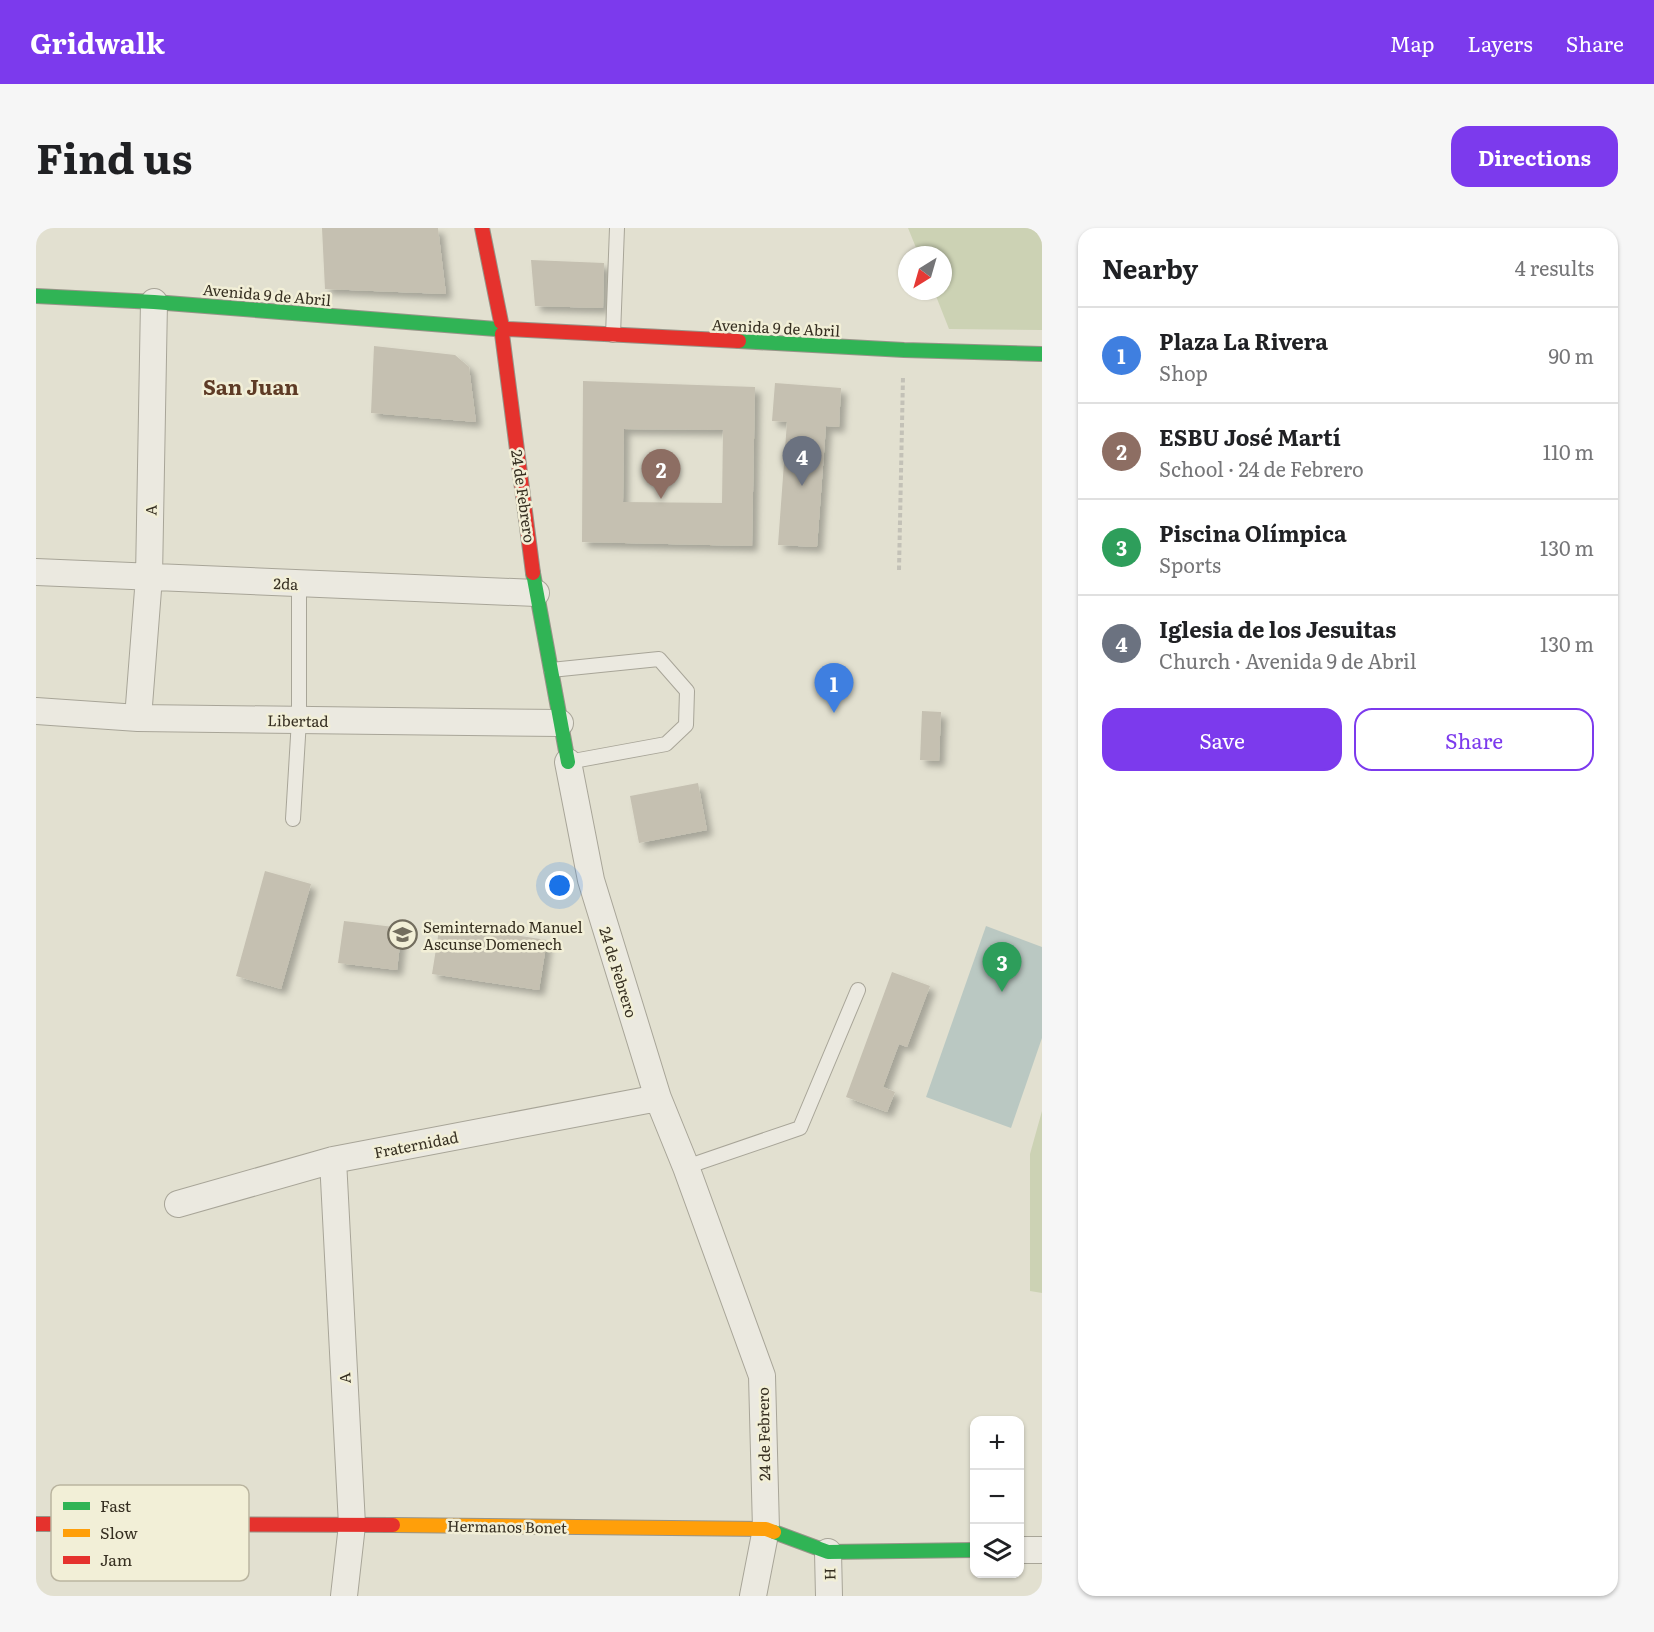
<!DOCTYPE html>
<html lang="en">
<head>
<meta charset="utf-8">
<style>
	:root { --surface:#fff; --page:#f6f6f6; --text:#202124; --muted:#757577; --line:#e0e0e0; --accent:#7c3aed }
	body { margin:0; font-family:Literata,serif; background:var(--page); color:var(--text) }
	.controls { position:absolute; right:18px; bottom:18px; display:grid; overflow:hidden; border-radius:12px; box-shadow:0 2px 4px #0004 }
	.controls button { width:54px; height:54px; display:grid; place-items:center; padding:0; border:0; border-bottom:2px solid var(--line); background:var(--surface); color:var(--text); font:30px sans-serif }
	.compass { position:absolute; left:862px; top:18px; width:54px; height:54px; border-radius:50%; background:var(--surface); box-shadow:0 2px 4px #0004; rotate:217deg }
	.you { position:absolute; left:524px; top:658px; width:21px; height:21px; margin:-15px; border:4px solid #fff; border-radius:50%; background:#1a73e8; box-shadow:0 0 0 9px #1a73e833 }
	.badge { display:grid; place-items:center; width:39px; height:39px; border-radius:50%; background:var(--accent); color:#fff; font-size:20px; font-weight:700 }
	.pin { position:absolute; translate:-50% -50px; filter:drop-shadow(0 2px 3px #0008) }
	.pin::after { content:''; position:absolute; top:32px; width:21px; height:18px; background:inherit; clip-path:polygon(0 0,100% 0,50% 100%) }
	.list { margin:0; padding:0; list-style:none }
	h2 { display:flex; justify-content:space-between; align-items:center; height:78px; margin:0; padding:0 24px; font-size:26px }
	h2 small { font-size:20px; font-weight:400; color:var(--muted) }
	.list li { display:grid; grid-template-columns:39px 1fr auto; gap:18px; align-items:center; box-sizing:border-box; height:96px; padding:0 24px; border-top:2px solid var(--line) }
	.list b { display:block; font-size:22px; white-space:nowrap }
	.list p { margin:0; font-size:20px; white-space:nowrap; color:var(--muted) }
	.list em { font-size:20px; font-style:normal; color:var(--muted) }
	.actions { display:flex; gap:12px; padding:18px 24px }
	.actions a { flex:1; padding:14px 0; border:2px solid var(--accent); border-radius:18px; text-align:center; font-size:21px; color:var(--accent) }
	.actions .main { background:var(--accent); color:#fff }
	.icon { flex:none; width:33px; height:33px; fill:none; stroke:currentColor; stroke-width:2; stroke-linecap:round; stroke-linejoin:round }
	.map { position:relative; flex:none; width:1006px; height:1368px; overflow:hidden; border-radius:18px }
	header { display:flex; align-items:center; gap:36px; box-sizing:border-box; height:84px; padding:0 30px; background:var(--accent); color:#fff }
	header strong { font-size:28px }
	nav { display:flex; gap:33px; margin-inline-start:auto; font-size:21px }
	.intro { display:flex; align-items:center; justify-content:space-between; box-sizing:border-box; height:144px; padding:0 36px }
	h1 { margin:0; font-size:42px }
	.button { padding:15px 27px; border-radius:18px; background:var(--accent); color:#fff; font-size:21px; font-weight:700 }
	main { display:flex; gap:36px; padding:0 36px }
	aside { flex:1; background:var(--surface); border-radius:18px; box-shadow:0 2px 4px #0004 }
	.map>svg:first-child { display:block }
</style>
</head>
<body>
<header>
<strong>Gridwalk</strong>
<nav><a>Map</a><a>Layers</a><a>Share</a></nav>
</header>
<div class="intro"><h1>Find us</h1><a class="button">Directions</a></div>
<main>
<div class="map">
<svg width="1006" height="1368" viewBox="0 0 1006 1368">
	<defs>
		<filter id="shadow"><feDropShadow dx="5.5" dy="5.5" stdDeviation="3" flood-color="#0004"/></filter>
	</defs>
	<rect width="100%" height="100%" fill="#e2e0d0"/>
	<path fill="#ccd2b4" d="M872,0H998L1006,14V102L913,101L898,63H907V27H883Z
		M1006,883V1065L994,1063V926Z"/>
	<path fill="#bac8c2" d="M950,698L1006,719V810L975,900L890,869Z"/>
	<path fill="#c5c0b1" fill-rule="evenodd" filter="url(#shadow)" d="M286,0H402L410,66L289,61Z
		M495,32L568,35L567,80L499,78Z
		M338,118L419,127L433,139L440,194L335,185Z
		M547,153L719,159L716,318L546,314ZM588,201L687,202L686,275L587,274Z
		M739,155L805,160L803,199L790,198L781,319L742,317L751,194L736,193Z
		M886,483L905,484L903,533L884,532Z
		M662,555L671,602L603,615L594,568Z
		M229,643L275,656L245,761L200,748Z
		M308,693L366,700L361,742L302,735Z
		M404,696L511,712L503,762L396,746Z
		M856,744L894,758L871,819L863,816L847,859L859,864L851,884L810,869Z"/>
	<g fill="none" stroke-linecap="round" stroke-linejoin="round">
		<defs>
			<path id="lane" d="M577,107L581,0
				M515,442L623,431L651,463L650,497L630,516L532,534
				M257,591L263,492V355
				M650,939L764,900L822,762"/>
			<path id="street" d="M0,344L500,365
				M0,483L102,490L524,495
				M102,490L113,349L118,74
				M532,534L555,652L622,870L650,939L726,1148L730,1301L717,1368
				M297,932L316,1297L308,1368
				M142,976L297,932L622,870
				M984,1322H1006
				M792,1324L793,1368"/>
			<path id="fast" d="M0,68L118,74L460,101
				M703,113L868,122L1006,126
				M497,345L532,534
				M738,1304L792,1324L939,1322"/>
			<path id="slow" d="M357,1297L730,1301L738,1304"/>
			<path id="jam" d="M446,0L465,94
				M472,101L703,113
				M466,106L497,345
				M0,1296L357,1297"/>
		</defs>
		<use href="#lane" stroke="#a8a598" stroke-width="16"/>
		<use href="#street" stroke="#a8a598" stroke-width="28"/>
		<use href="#fast" stroke="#979488" stroke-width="16"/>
		<use href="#slow" stroke="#979488" stroke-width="16"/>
		<use href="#jam" stroke="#979488" stroke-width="16"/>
		<path stroke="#c3c1b7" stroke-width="4" stroke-dasharray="4.5 3" stroke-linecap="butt" d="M863,342L867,148"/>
		<use href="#lane" stroke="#ebe9e0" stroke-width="14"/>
		<use href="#street" stroke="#ebe9e0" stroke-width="26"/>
		<use href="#fast" stroke="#30b455" stroke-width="14"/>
		<use href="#slow" stroke="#ff9f0a" stroke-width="14"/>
		<use href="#jam" stroke="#e5322d" stroke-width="14"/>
	</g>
	<defs>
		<symbol id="school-ring" viewBox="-11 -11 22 22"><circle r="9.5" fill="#f2efd7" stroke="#726d5e" stroke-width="1.5"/><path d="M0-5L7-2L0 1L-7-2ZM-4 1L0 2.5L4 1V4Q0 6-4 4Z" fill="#726d5e"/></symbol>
	</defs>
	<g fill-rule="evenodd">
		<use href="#school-ring" x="350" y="690" width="33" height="33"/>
	</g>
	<g text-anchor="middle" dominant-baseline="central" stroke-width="5" stroke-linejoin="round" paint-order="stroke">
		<g font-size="15" fill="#362f21" stroke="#f2efd7">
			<text transform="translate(231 66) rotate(5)">Avenida 9 de Abril</text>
			<text transform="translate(740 99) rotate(3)">Avenida 9 de Abril</text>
			<text transform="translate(488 268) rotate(82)">24 de Febrero</text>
			<text transform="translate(114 282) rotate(-89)">A</text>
			<text transform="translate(250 355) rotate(2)">2da</text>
			<text transform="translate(262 492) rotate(1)">Libertad</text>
			<text transform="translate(583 744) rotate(73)">24 de Febrero</text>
			<text transform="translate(380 916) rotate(-11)">Fraternidad</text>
			<text transform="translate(308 1150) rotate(-93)">A</text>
			<text transform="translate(727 1206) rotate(-91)">24 de Febrero</text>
			<text transform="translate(471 1298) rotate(1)">Hermanos Bonet</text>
			<text transform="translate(793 1346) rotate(-91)">H</text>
		</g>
		<g font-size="15" fill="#362f21" stroke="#f2efd7" text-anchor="start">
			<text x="387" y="698">Seminternado Manuel<tspan x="387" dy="17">Ascunse Domenech</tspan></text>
		</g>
		<g font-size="21" font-weight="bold" fill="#5e3b25" stroke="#f2efd7">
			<text x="215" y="157">San Juan</text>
		</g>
	</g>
	<rect x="15" y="1257" width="198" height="96" rx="9" fill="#f2efd7" stroke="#bab5a0" stroke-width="1.5"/>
	<rect x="27" y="1274" width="27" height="8" fill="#30b455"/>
	<rect x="27" y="1301" width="27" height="8" fill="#ff9f0a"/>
	<rect x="27" y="1328" width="27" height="8" fill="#e5322d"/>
	<g font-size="16" fill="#362f21">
		<text x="64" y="1284">Fast</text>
		<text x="64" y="1311">Slow</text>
		<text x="64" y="1338">Jam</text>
	</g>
</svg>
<div class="controls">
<button>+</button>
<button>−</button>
<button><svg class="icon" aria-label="layers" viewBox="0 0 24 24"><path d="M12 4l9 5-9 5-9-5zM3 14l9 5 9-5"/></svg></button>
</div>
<svg class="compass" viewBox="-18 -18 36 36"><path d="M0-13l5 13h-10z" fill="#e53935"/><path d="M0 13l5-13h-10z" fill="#757577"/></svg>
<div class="you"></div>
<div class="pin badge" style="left:798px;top:485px;background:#3f7fe0">1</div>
<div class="pin badge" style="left:625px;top:271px;background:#8d6e63">2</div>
<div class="pin badge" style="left:966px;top:764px;background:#2e9e5b">3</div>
<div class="pin badge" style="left:766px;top:258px;background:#6b7280">4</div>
</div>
<aside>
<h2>Nearby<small>4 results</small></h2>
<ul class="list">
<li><span class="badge" style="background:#3f7fe0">1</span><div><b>Plaza La Rivera</b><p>Shop</p></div><em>90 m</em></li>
<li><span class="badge" style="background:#8d6e63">2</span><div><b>ESBU José Martí</b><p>School · 24 de Febrero</p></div><em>110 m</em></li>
<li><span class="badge" style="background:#2e9e5b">3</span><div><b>Piscina Olímpica</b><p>Sports</p></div><em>130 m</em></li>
<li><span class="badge" style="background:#6b7280">4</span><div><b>Iglesia de los Jesuitas</b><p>Church · Avenida 9 de Abril</p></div><em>130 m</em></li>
</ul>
<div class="actions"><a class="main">Save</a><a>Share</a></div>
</aside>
</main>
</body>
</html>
